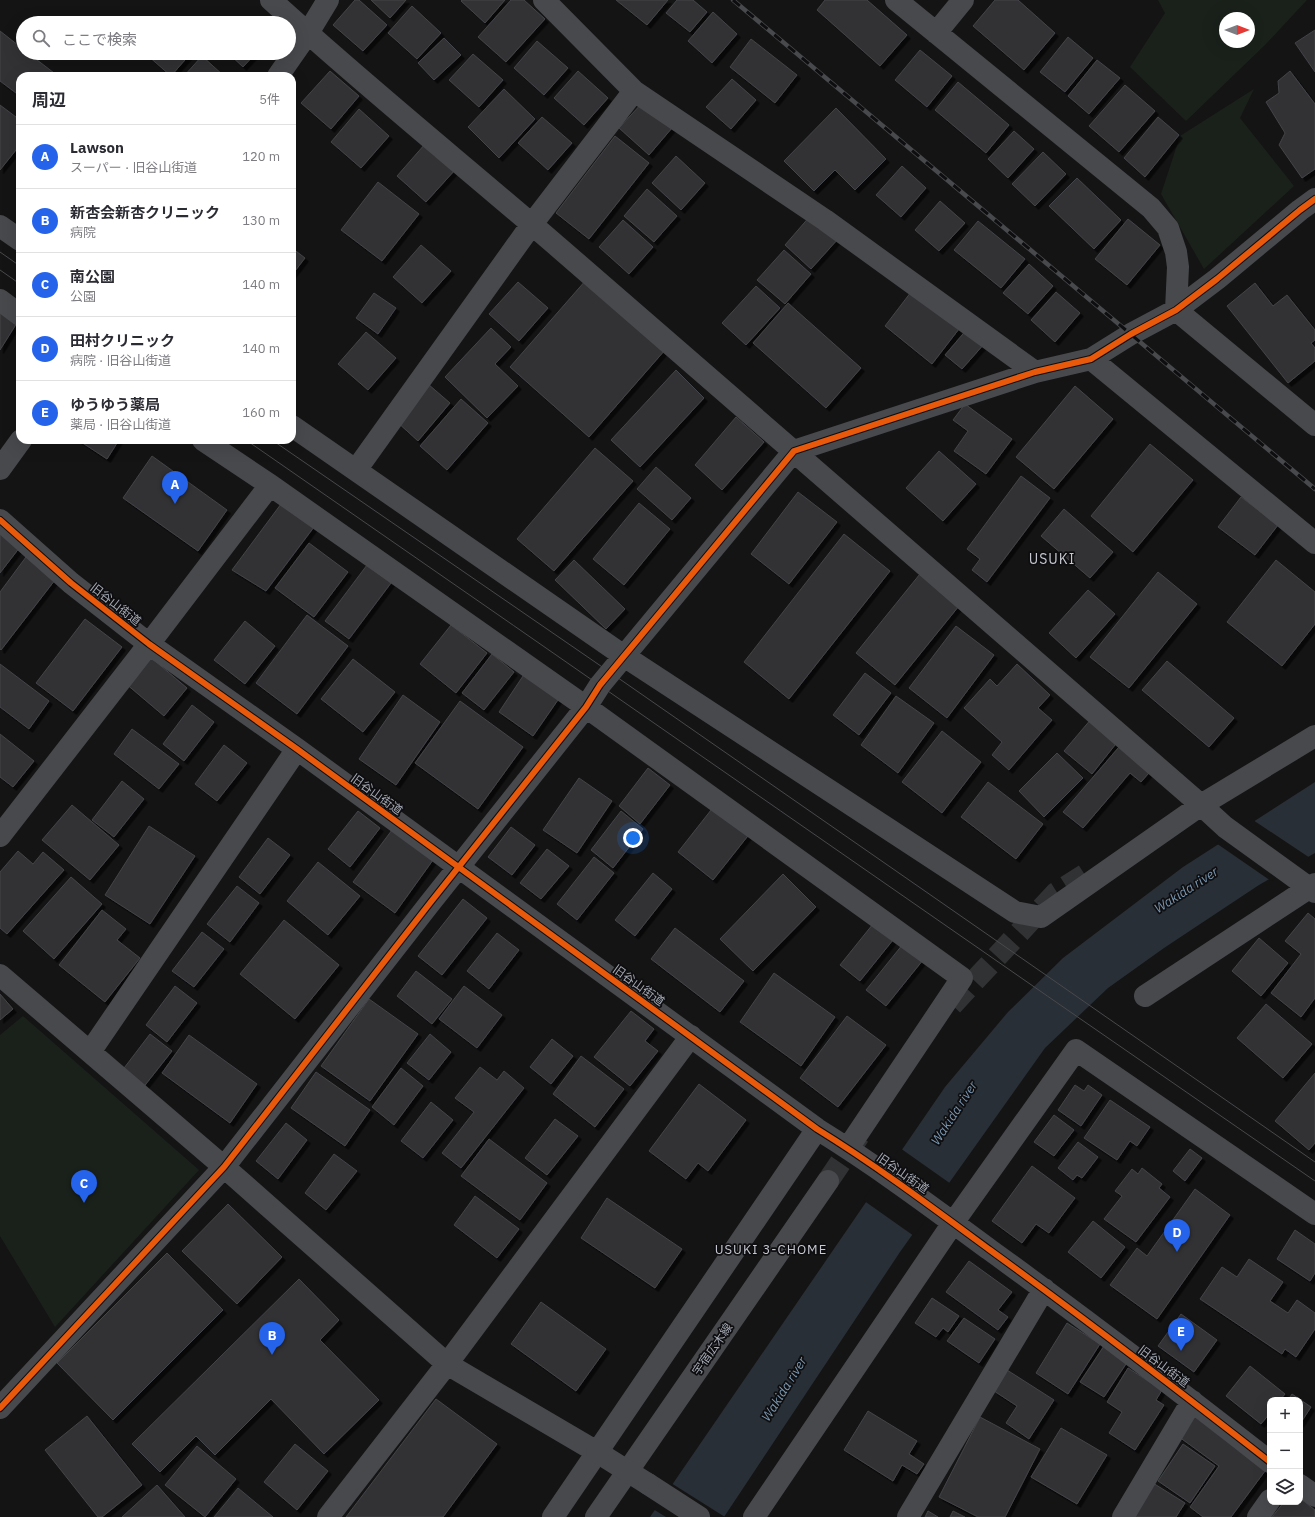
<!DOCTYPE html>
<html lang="ja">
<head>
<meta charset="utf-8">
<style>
	:root { --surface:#fff; --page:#f2f2f3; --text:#2b2b33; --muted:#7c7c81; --line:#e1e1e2; --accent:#2563eb }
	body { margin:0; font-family:"IBM Plex Sans","Noto Sans JP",sans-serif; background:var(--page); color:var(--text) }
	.controls { position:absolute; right:12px; bottom:12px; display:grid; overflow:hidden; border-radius:8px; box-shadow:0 4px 16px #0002 }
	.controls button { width:36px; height:36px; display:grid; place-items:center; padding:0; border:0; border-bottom:1px solid var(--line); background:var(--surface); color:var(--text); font:20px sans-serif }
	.compass { position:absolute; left:1219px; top:12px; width:36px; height:36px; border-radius:50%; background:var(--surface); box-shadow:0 4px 16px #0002; rotate:90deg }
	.you { position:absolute; left:633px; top:838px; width:14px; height:14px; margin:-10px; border:3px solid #fff; border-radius:50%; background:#1a73e8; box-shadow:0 0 0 6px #1a73e833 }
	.badge { display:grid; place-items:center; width:26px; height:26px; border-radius:50%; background:var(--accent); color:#fff; font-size:13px; font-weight:700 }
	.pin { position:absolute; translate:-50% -33px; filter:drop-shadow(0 1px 2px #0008) }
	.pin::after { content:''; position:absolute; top:21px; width:14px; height:12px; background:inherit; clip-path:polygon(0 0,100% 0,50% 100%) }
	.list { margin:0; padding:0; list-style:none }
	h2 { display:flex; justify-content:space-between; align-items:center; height:52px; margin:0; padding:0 16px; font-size:17px }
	h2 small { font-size:13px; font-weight:400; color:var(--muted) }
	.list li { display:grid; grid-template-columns:26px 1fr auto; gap:12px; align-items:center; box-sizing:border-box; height:64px; padding:0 16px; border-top:1px solid var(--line) }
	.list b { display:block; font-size:15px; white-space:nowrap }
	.list p { margin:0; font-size:13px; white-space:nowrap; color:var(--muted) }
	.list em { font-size:13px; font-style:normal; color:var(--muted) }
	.icon { flex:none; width:22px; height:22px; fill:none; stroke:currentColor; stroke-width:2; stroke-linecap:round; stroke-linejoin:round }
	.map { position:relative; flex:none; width:1315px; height:1517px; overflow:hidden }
	.search { position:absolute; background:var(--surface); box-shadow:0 4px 16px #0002; left:16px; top:16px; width:280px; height:44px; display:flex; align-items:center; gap:10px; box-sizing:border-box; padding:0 14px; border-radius:22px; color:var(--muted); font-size:15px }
	.panel { position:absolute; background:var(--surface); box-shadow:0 4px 16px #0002; left:16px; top:72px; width:280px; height:372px; border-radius:12px }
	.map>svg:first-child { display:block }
</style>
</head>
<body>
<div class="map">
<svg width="1315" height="1517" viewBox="0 0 1315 1517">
	<defs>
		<filter id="shadow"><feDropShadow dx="3.5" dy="3.5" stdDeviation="0" flood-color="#0009"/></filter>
	</defs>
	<rect width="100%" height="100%" fill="#141414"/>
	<path fill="#1a211b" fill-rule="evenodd" d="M1158,0H1307L1265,45L1186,121L1130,67L1165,13ZM1225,18H1249V42H1225Z
		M1254,89L1240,118L1294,186L1204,269L1161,194L1180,136Z
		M23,1016L199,1170L55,1327L0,1236V1035Z"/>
	<path fill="#282f36" d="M1315,782V853L1259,885L1164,948L1108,988L1045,1048L900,1252L724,1517H650L945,1087L1008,1012L1063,958L1183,867Z"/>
	<path fill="#141414" d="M1253,820L1310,858L1271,881L1216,843Z
		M900,1148L951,1184L914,1236L863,1200Z
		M671,1483L725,1517H666L653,1509Z"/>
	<path fill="#333335" stroke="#434448" filter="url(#shadow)" d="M355,0H359L387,25L363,51L333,25Z
		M371,0H406L390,18Z
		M462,0H505L485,23L461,1Z
		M511,0H524L545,19L506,62L478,37Z
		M616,0H668L647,25Z
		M677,0H693L707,12L690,32L666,13Z
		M825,0H867L907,35L880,66L817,10Z
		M995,0H1018L1055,33L1024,70L973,26Z
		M412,6L441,33L417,59L388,33Z
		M713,12L737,34L712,63L688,41Z
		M245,16L252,23H239Z
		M1315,30V72L1295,43Z
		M0,31L23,49V53H28L58,76H20V96L0,81Z
		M1068,37L1093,58L1065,92L1040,72Z
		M444,38L461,55L434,80L418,63Z
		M751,39L797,75L775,103L730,67Z
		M537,41L568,68L544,95L514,68Z
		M920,50L952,76L927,107L895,80Z
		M148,53H191L171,76L147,55Z
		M228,53H256L243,67Z
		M473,54L503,80L479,107L449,80Z
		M202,56L224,76H184Z
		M1097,60L1120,78L1089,114L1068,96Z
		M330,71L359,96L331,129L301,103Z
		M578,71L608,98L584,125L554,98Z
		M1290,71L1315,104V169L1302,178L1279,145L1285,133L1266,102L1279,93L1278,81Z
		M732,79L756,100L731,129L706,107Z
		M958,82L1009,125L986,153L935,110Z
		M1125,85L1155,111L1119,152L1089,126Z
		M504,89L535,119L499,158L468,127Z
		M643,102L672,128L649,155L619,128Z
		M0,105L20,120V145L0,170Z
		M836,108L886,159L855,190L835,170L814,191L784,161Z
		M359,109L389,136L361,168L331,142Z
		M542,117L572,143L548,170L518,143Z
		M1158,117L1179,135L1145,177L1124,158Z
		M1014,131L1034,149L1008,178L988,159Z
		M615,136L649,163L589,239L556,213Z
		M425,144L455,170L426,202L397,176Z
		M1043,152L1066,174L1035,206L1012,184Z
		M676,156L705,183L681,210L652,183Z
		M902,166L926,188L901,217L876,195Z
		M1077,178L1121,220L1094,249L1049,206Z
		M378,182L419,214L382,261L341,230Z
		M647,189L677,216L654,242L624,216Z
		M940,201L965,223L939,251L915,230Z
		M811,215L838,239L811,269L785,245Z
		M1128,219L1160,245L1127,285L1095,259Z
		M623,220L653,247L629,274L599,247Z
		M978,221L1025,259L1001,288L954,250Z
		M421,245L451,271L422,303L393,277Z
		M292,248L305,258L292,275Z
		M784,250L811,274L785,304L757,280Z
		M1029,264L1053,286L1028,314L1003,293Z
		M586,280L665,350L589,437L510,367Z
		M518,282L548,308L519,341L489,314Z
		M1255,283L1273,306L1287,295L1315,330V340L1311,343L1315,348V361L1288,383L1227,306Z
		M756,286L780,308L746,345L722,323Z
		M911,292L959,329L932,364L885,326Z
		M1056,292L1080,313L1055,342L1031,320Z
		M374,293L396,308L378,334L356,318Z
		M788,303L861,368L826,408L753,343Z
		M0,305L20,318L0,350Z
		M491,328L511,347L495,364L518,386L487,418L445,377Z
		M968,328L985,343L962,369L945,355Z
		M366,332L396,358L368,390L338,364Z
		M676,370L704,398L640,467L611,440Z
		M428,384L450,403L418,441L396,421Z
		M1075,386L1113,419L1054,489L1016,457Z
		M461,399L488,423L447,470L420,446Z
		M965,404L1012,439L986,474L954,451L968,431L953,420Z
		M736,417L764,442L722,490L695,465Z
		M78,440H119L107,459Z
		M1150,444L1193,480L1133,552L1091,516Z
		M595,448L633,481L554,571L517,539Z
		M939,451L976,484L943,521L906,488Z
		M152,456L227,510L198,551L123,498Z
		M656,467L691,498L672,520L637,489Z
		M1021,476L1050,498L987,582L972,570L980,559L967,549Z
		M798,492L837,522L789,584L751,554Z
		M1241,497L1278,525L1255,555L1218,527Z
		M639,503L670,529L624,585L593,559Z
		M281,504L314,527L266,591L232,570Z
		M1064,509L1113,552L1090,578L1041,536Z
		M0,531L20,547L0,573Z
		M844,534L890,571L789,699L744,662Z
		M309,543L348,572L314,617L275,588Z
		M26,557L55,580L1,650L0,649V592Z
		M574,560L625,609L606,629L555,580Z
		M1276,560L1315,592V624L1282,666L1227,622Z
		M367,565L391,583L349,639L325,621Z
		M924,569L963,601L895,685L856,653Z
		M1158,572L1197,604L1129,688L1090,657Z
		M1088,590L1115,614L1076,658L1049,633Z
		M307,615L348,646L297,714L256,683Z
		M85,619L122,647L73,711L36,683Z
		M245,621L275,646L245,684L214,660Z
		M451,625L487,653L456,693L420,664Z
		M956,626L994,655L947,718L909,688Z
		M492,654L514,672L484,710L462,693Z
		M148,655L187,688L164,716L125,683Z
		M353,659L395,692L363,732L321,699Z
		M1167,661L1234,718L1209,747L1142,690Z
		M0,664L49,701L29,729L0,707Z
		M1017,664L1050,695L1038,708L1052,720L1009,770L992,755L1002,742L964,708L990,679L997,686Z
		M525,673L560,697L533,736L499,712Z
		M865,673L891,693L859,735L833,715Z
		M403,695L440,722L396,785L359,759Z
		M896,696L934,723L898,773L861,745Z
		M460,701L523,747L478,809L415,763Z
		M192,705L214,722L184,761L163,744Z
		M1092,718L1119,740L1092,774L1064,751Z
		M132,729L179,764L159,789L114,754Z
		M942,731L981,762L942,813L902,782Z
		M0,734L34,761L13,787L0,777Z
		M1125,740L1155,766L1141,782L1130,773L1083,828L1063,812Z
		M224,745L247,763L217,801L195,784Z
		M1057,753L1083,778L1044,817L1019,791Z
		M648,768L670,785L640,824L619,806Z
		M579,778L612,801L577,853L543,830Z
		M122,781L144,799L114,837L92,820Z
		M988,782L1043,824L1016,859L961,817Z
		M72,805L119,845L90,880L42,840Z
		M715,805L751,832L713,880L678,852Z
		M358,811L380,828L350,867L328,849Z
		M621,811L643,829L613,868L591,850Z
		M149,826L195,856L150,924L105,895Z
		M511,827L535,845L512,875L488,857Z
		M392,830L433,860L395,913L353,882Z
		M268,838L290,855L260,894L239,877Z
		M547,849L569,866L541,899L520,883Z
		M18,851L33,864L43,852L64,870L7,934L0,928V872Z
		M594,857L614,873L577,920L557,904Z
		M318,862L360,896L328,935L287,901Z
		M653,873L672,889L635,936L615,920Z
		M783,874L816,907L753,971L720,939Z
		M71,877L102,904L54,959L23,931Z
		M237,886L259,903L230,942L207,924Z
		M463,899L487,918L442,975L418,956Z
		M102,910L126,929L117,940L140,958L105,1002L59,965Z
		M1308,913L1315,919V998L1301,1017L1271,993L1301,954L1285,941Z
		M877,919L897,935L860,981L840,965Z
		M284,920L339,965L295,1019L240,974Z
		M675,928L744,981L720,1012L651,959Z
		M202,932L224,949L194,987L172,971Z
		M497,933L519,950L489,989L467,971Z
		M1259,938L1288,963L1261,996L1232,971Z
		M903,944L923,960L886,1006L866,990Z
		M416,971L452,999L432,1024L397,996Z
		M774,973L835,1017L801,1066L740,1022Z
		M175,986L197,1003L167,1042L146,1025Z
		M464,986L502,1015L477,1048L439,1019Z
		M0,994L13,1009L0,1020Z
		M369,999L418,1034L370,1101L321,1066Z
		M1266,1004L1312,1044L1283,1078L1237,1038Z
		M631,1011L654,1029L645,1041L658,1051L630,1086L594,1057Z
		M847,1016L886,1045L838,1107L800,1078Z
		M150,1034L172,1051L142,1089L121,1072Z
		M430,1034L451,1052L429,1080L407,1063Z
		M189,1035L257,1084L230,1123L162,1073Z
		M552,1039L573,1056L551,1084L530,1067Z
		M581,1056L624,1089L595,1127L553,1094Z
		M480,1067L497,1080L504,1071L524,1088L461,1168L442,1153L474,1112L455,1098Z
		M401,1068L423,1086L394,1125L372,1107Z
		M316,1072L370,1110L345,1146L291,1108Z
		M1315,1073V1143L1309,1150L1275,1121Z
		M699,1084L746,1120L708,1171L698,1163L686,1179L649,1151Z
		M1075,1085L1084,1091L1088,1085L1102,1095L1081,1126L1058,1110Z
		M1110,1100L1150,1127L1137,1146L1130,1141L1117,1160L1084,1138Z
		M431,1102L453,1120L423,1158L401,1141Z
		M1054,1115L1074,1130L1054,1156L1034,1142Z
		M555,1119L578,1136L547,1175L525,1158Z
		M286,1123L307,1140L278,1179L256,1161Z
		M489,1139L547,1183L520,1220L461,1176Z
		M1078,1142L1098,1157L1082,1178L1077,1175L1073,1180L1058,1168Z
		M1190,1149L1202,1158L1185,1181L1173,1171Z
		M334,1154L357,1171L326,1210L305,1193Z
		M1032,1166L1075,1198L1049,1233L1036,1224L1022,1243L992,1221Z
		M1142,1168L1162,1184L1159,1188L1170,1197L1136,1242L1104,1219L1122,1196L1115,1191L1132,1169L1138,1174Z
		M1195,1189L1230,1215L1157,1319L1110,1285L1137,1248L1147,1256Z
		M475,1196L519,1229L497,1258L454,1225Z
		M607,1198L682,1249L655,1288L581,1238Z
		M228,1204L282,1257L237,1304L182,1251Z
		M1093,1221L1125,1247L1101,1278L1068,1252Z
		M1295,1230L1315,1244V1273L1310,1281L1277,1259Z
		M167,1253L223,1310L113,1420L57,1363Z
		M1249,1259L1283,1282L1270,1301L1288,1313L1297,1300L1315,1313V1329L1296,1357L1285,1349L1282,1354L1200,1299L1222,1267L1237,1277Z
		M969,1261L1012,1292L998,1310L1008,1317L998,1330L946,1292Z
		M299,1279L339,1320L320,1340L379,1400L324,1454L271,1399L215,1455L196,1436L160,1472L132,1444Z
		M932,1298L959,1316L948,1332L943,1328L936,1337L915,1323Z
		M541,1302L606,1349L576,1391L511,1344Z
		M1181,1314L1217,1340L1194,1372L1158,1346Z
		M964,1318L995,1339L979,1363L947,1341Z
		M1067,1323L1100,1344L1068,1394L1036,1373Z
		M1104,1346L1128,1361L1104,1397L1080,1382Z
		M1250,1366L1285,1394L1280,1400H1270V1413L1261,1424L1226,1396Z
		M1128,1368L1162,1390L1156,1400L1164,1405L1135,1450L1109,1433L1122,1412L1107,1402Z
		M1007,1370L1054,1400L1029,1439L1006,1423L1017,1406L994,1391Z
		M1292,1394L1311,1407L1300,1424V1400H1288Z
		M436,1399L497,1444L443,1517H346Z
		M868,1411L917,1441L909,1454L924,1464L917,1474L902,1465L893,1481L844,1450Z
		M1191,1411L1268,1467L1231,1517H1203L1190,1507L1219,1466L1175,1434Z
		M87,1416L142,1485L102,1517H98L45,1450Z
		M980,1417L1040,1449L1005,1517H978L939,1497Z
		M1061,1428L1107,1455L1077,1504L1031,1477Z
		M295,1444L328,1471L297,1510L264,1482Z
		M1183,1444L1215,1466L1190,1503L1158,1481Z
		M197,1446L236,1479L205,1517L165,1485Z
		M1153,1483L1185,1503L1176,1517H1133Z
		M157,1485L185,1517H122Z
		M238,1488L273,1517H214Z
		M1300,1498L1315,1510V1517H1272L1284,1502H1300Z
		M928,1511L938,1517H925Z
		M953,1511L965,1517H950Z"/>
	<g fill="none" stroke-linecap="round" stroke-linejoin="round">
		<path stroke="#313234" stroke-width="22" stroke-dasharray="22 11" stroke-linecap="butt" d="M952,1005L1056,893L1089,872
			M828,1181L860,1134"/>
		<path stroke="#48494d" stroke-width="22" d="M271,0C364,85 462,164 557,246C772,432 987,618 1201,805L1225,827L1315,892
			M544,0L634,91L825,220L1035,372
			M896,0L1151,208L1168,228L1176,252L1178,267L1176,310
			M936,33L963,0
			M278,76L308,33L328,0
			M0,226L20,240
			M0,300L20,315
			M1176,310L1315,425
			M1091,359L1315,543
			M292,426L624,656L1015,912L1041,917L1201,805L1315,736
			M203,440L270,485L586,707L962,978L848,1148
			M0,469L21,440
			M356,470L532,224L634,91
			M0,520L71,583L149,644L297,749L817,1129C877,1166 933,1208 990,1250C1085,1319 1178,1390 1270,1462
			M0,836L149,644L270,485
			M0,975L224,1167L447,1364L597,1452
			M1145,996L1315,884
			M90,1052L297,749
			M0,1408L224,1167L430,903L586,707L600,685L794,451L1035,372L1091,359L1131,334L1176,310L1217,279L1300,210L1315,199
			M648,1484L699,1517
			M1300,1485L1315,1496
			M328,1517L447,1364L691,1036
			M553,1517L817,1129
			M596,1517L828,1181
			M754,1517L953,1223L1076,1050L1315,1214
			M908,1517L1044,1289
			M1123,1517L1192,1401
			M1258,1517L1270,1500"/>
		<path stroke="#48494c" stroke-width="1" d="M0,252L20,266
			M0,270L20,284
			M246,440C603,687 958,935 1315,1181
			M272,440L611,673L1315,1162"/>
		<defs>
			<path id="rail" d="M733,0L1315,489"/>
		</defs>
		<use href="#rail" stroke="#48494c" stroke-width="4.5"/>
		<use href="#rail" stroke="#0e0e10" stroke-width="3" stroke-dasharray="9" stroke-linecap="butt"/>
		<path stroke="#48494d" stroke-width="22" d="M597,1452L648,1484"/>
		<defs>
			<path id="cycleway" d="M0,520L71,583L149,644L297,749L817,1129C877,1166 933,1208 990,1250C1085,1319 1178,1390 1270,1462
				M0,1408L224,1167L430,903L586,707L600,685L794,451L1035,372L1091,359L1131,334L1176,310L1217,279L1300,210L1315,199"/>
		</defs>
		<use href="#cycleway" stroke="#0e0e10" stroke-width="8"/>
		<use href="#cycleway" stroke="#e8590c" stroke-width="6"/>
	</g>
	<g text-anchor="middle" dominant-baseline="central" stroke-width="3.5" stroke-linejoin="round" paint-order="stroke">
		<g font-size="12" fill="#a5aab5" stroke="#0e0e10">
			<text transform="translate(116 604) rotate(38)">旧谷山街道</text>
			<text transform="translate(377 794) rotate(36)">旧谷山街道</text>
			<text transform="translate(639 985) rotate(36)">旧谷山街道</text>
			<text transform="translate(903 1173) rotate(35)">旧谷山街道</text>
			<text transform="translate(712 1349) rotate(-55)">宇宿広木線</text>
			<text transform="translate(1164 1366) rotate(37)">旧谷山街道</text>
		</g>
		<g font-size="13" font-style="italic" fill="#7b97b1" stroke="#0e0e10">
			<text transform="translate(1186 890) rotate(-33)">Wakida river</text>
			<text transform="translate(954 1113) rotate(-57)">Wakida river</text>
			<text transform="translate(784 1389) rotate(-58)">Wakida river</text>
		</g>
		<g font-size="13" letter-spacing="1" fill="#c6c9d1" stroke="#0e0e10">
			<text x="771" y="1249">USUKI 3-CHOME</text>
		</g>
		<g font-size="14" letter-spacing="1" fill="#c6c9d1" stroke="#0e0e10">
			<text x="1052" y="559">USUKI</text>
		</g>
	</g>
</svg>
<div class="controls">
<button>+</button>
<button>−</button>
<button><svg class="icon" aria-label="layers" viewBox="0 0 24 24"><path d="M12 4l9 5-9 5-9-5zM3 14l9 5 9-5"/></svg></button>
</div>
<svg class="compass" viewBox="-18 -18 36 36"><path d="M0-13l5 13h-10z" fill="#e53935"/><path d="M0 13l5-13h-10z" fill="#7c7c81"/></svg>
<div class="you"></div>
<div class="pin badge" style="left:175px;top:504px">A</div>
<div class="pin badge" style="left:272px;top:1355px">B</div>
<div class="pin badge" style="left:84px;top:1203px">C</div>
<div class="pin badge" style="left:1177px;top:1252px">D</div>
<div class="pin badge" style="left:1181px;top:1351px">E</div>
<div class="search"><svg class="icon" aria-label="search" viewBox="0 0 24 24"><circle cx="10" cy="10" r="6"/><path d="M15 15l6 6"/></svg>ここで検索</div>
<section class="panel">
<h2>周辺<small>5件</small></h2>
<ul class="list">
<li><span class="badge">A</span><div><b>Lawson</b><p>スーパー · 旧谷山街道</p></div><em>120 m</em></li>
<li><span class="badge">B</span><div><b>新杏会新杏クリニック</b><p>病院</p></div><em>130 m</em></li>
<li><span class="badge">C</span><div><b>南公園</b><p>公園</p></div><em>140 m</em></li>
<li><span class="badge">D</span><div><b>田村クリニック</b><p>病院 · 旧谷山街道</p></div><em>140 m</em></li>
<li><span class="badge">E</span><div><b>ゆうゆう薬局</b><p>薬局 · 旧谷山街道</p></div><em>160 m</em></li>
</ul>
</section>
</div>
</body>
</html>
